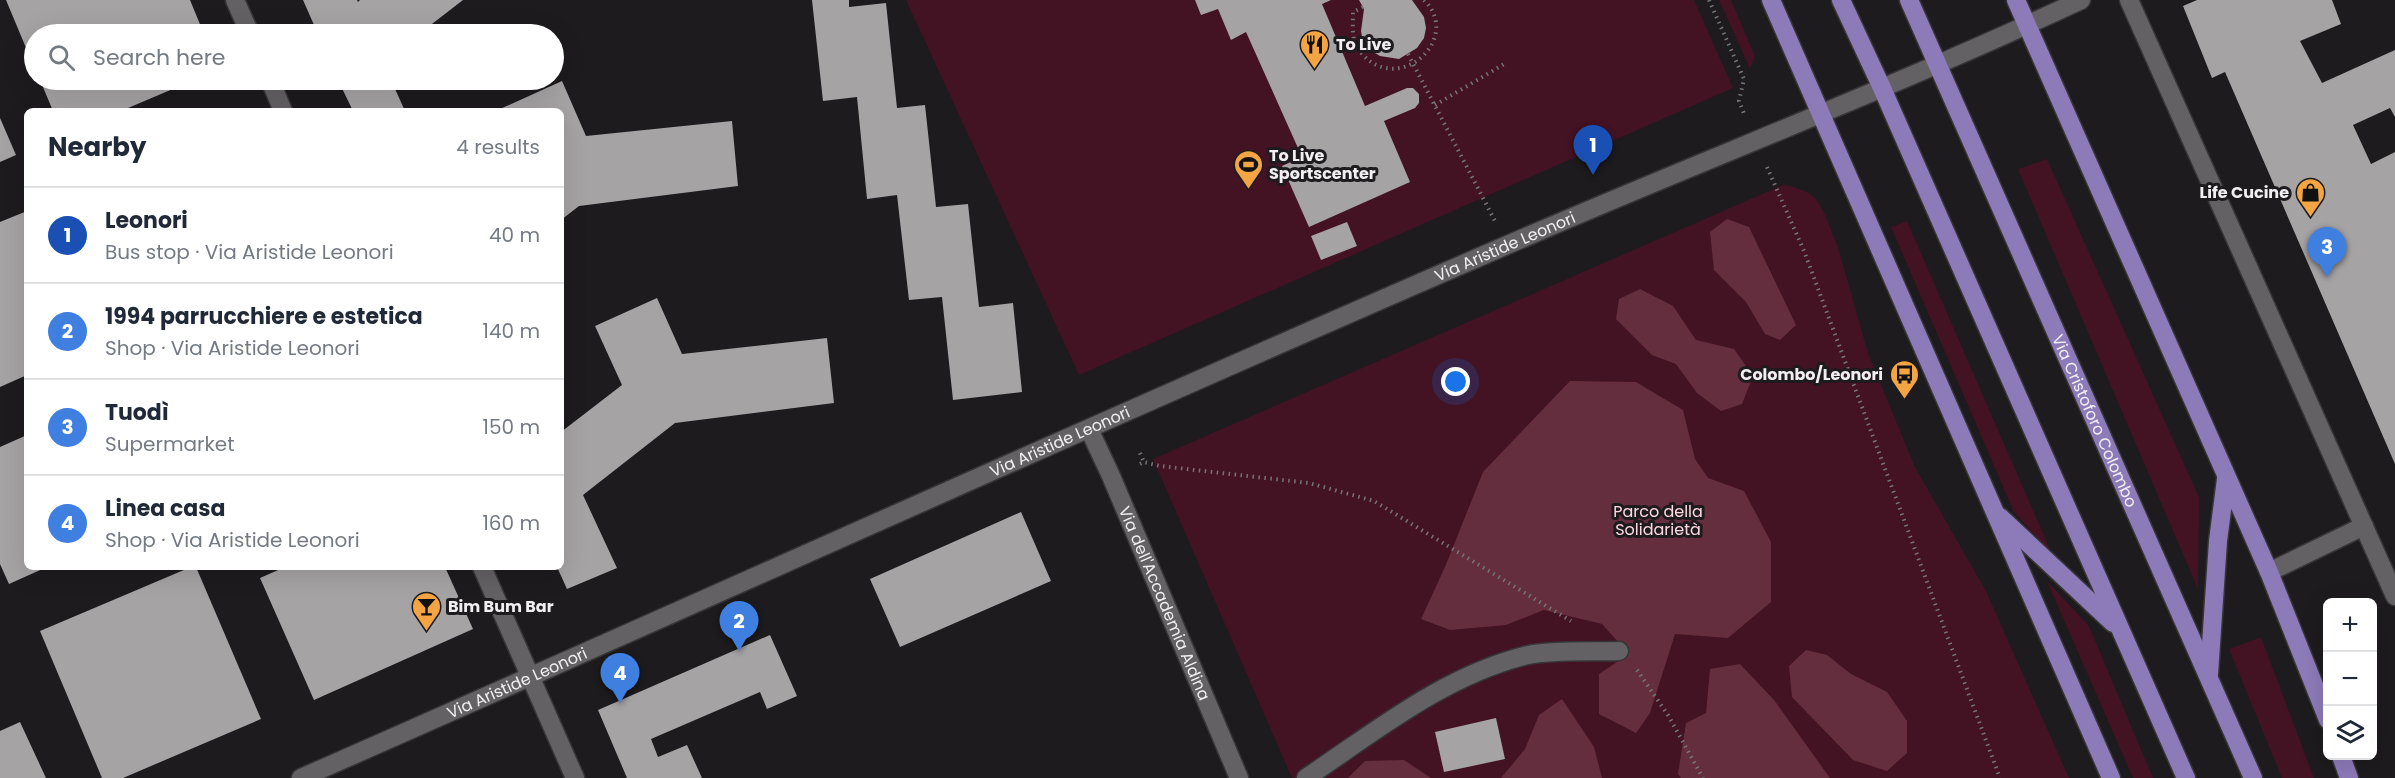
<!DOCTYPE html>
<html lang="en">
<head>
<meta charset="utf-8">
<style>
	:root { --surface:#fff; --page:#f2f2f3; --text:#1f2937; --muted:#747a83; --line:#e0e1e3; --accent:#7e603c }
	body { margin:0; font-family:Poppins,sans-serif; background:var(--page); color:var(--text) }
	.controls { position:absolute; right:18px; bottom:18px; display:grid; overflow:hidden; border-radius:9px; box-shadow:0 6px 24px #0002 }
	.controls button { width:54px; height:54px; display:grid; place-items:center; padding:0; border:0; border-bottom:2px solid var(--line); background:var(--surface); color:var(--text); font:30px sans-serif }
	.you { position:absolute; left:1456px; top:382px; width:21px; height:21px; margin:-15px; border:4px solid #fff; border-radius:50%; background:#1a73e8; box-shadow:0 0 0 9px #1a73e833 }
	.badge { display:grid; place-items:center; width:39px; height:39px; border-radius:50%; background:var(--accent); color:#fff; font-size:20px; font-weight:700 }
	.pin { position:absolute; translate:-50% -50px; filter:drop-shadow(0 2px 3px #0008) }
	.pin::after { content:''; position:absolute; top:32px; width:21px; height:18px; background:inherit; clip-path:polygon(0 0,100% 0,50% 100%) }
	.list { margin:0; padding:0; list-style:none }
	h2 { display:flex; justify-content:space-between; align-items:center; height:78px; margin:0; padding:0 24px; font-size:26px }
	h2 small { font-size:20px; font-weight:400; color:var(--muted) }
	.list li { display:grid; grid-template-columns:39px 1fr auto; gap:18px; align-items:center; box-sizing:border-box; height:96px; padding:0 24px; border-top:2px solid var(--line) }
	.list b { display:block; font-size:22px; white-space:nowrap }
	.list p { margin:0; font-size:20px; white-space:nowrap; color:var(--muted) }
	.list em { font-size:20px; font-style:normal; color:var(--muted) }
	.icon { flex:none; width:33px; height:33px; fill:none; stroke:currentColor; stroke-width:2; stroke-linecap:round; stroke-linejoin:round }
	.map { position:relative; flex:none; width:2395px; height:778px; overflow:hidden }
	.search { position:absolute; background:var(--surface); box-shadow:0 6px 24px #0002; left:24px; top:24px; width:540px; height:66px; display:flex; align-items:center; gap:15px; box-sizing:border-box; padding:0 21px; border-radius:33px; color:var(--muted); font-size:22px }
	.panel { position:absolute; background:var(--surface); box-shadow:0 6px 24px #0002; left:24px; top:108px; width:540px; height:462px; border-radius:9px }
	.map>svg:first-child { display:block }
</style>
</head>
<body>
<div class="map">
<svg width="2395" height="778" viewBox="0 0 2395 778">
	<rect width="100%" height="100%" fill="#1d1b1d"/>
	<path fill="#431223" d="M906,0H1694L1733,88L1079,375Z
		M1719,0H1731L1755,56L1750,69Z
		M2047,159L2199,497L2198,589L2018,169Z
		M1783,185L1791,186L1809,193L1815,198L1823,210L1838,247L1868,353L1915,467L1986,591L2069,778H1292L1153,459Z
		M1907,221L2052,554L2014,512L1891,227Z
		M2047,581L2089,626L2153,778H2133Z
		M2261,637L2314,778H2282L2229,649Z"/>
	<path fill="#652e3f" d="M1727,219L1749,227L1796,325L1780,340L1765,334L1746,302L1714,270L1710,232Z
		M1640,289L1673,306L1696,340L1734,349L1753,376L1742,404L1721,411L1697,393L1676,364L1652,355L1616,319L1619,299Z
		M1570,381L1636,382L1683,410L1695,459L1708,478L1744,491L1771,542V602L1728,638L1675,634L1650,713L1636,733L1599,714V674L1629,654L1602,624L1544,610L1506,625L1450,630L1421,619L1445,567L1483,472Z
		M1806,650L1827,655L1851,674L1887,692L1907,721V753L1887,771L1853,760L1792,697L1789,666Z
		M1740,664L1774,700L1830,778H1681L1678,774L1686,723L1706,713L1710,669Z
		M1562,699L1594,747L1602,778H1501L1525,749L1539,715Z
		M1404,760L1431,778H1348L1365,761Z"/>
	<path fill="#a6a3a5" d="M6,0H190L204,34H34V67Z
		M303,0H357L358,2L360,0H463L419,34H318Z
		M812,0H849V7L886,3L897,108L925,105L936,207L968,204L979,307L1013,303L1022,392L953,400L942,297L909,300L897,195L867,199L857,97L823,101Z
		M1195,0H1331L1322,4L1365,106L1407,88H1413L1419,94V103L1415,108L1384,121L1410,182L1309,227L1282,166L1302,157L1246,32L1231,40L1218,9L1201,15Z
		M1359,0H1412L1424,17L1426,28L1424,38L1417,48L1399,59L1380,56L1370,50L1363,43L1361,31L1364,9Z
		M2197,0H2332L2341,24L2300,41L2322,83L2395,50V117L2390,108L2353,125L2371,164L2395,152V464L2225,72L2212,78L2183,6Z
		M40,80H194L121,111H53Z
		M338,80H391L405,111H353Z
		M562,81L586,136L732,121L738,186L579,206L561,220V111H501L500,109Z
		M0,118L16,155L0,162Z
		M27,211V375L0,387V222Z
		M1347,222L1357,246L1321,260L1311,236Z
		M657,298L682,354L827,338L834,403L675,423L583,495L617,568L567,589L557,567H561V432L622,385L595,326Z
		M27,435V567H47L9,584L0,564V447Z
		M1021,512L1051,581L900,647L870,579Z
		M191,567H196L261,719L123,778H102L40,631Z
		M285,567H445L473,629L314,700L260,578Z
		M770,635L797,696L767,709L760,692L651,739L658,757L687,745L702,778H627L598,710Z
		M1496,718L1505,759L1444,772L1435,732Z
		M20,722L46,778H0V731Z"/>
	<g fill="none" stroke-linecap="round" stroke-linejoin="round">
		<defs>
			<g id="minor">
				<path d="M235,0L250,34"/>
				<path d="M2129,0L2395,596"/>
				<path d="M270,80L283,111"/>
				<path id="s1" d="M1089,429L1111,476L1239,778"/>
				<path d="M482,567L575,778"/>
				<path d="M2269,572L2364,526"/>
				<path id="s2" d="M301,778C715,596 1126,409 1542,230C1721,153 1904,83 2081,0"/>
				<path d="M1306,778C1376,731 1445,675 1528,655C1552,650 1594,652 1619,651"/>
			</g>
			<g id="major">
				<path d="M1771,0L2111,778"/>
				<path d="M1841,0L1882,88L2186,778"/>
				<path id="s3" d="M1909,0L2253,778"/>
				<path d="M2016,0L2269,572L2328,720"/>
				<path d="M2000,517L2113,623"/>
				<path d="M2209,674L2218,541L2226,479"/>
				<path d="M2341,756L2349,778"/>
			</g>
		</defs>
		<use href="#minor" stroke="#363537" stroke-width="21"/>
		<use href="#major" stroke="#363537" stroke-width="21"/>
		<path stroke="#767476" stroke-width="4" stroke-dasharray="1.5 4.5" stroke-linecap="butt" d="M1709,0L1744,79L1739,101L1745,116
			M1363,7L1353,12C1353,21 1352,35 1355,44C1357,49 1363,55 1367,59C1406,91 1461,36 1424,0
			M1408,54L1495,221
			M1435,105L1506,63
			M1767,167L1804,251L2000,778
			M1140,453L1144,462
			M1140,464L1144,462L1160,466L1309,483L1374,501L1571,621
			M1637,670L1668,715L1703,778"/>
		<use href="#minor" stroke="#636164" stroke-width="18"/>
		<use href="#major" stroke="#8d7ab9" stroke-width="18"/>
	</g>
	<defs>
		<symbol id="restaurant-pin" viewBox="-11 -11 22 30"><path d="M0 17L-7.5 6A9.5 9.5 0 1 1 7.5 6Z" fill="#f3a443" stroke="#1d1b1d"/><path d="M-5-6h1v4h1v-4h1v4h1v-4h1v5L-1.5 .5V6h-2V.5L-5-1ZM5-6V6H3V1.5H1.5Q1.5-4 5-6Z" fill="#111"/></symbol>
		<symbol id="stadium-pin" viewBox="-11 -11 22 30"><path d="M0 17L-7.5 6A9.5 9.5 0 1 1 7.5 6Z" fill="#f3a443" stroke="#1d1b1d"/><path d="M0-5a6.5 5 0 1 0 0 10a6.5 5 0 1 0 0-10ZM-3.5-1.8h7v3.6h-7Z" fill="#111"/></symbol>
		<symbol id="shop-pin" viewBox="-11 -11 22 30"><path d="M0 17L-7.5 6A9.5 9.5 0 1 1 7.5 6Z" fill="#f3a443" stroke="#1d1b1d"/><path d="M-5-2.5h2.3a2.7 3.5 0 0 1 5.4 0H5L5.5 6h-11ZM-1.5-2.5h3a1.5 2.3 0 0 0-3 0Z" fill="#111"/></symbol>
		<symbol id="bus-pin" viewBox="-11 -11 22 30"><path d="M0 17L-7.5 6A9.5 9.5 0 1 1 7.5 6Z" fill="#f3a443" stroke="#1d1b1d"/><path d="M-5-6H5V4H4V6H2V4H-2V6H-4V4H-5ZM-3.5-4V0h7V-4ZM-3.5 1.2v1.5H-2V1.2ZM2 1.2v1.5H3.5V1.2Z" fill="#111"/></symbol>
		<symbol id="bar-pin" viewBox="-11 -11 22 30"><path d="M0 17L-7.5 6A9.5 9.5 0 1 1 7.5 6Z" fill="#f3a443" stroke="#1d1b1d"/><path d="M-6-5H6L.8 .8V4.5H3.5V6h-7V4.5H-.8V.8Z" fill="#111"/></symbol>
	</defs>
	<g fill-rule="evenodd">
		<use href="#restaurant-pin" x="1298" y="28" width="33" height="45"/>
		<use href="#stadium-pin" x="1232" y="148" width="33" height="45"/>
		<use href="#shop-pin" x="2294" y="176" width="33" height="45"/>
		<use href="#bus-pin" x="1888" y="358" width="33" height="45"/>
		<use href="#bar-pin" x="410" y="590" width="33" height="45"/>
	</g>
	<g text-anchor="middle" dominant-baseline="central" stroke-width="6" stroke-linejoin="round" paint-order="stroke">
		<g font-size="16" font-weight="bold" fill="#f1eff1" stroke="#1d1b1d" text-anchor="start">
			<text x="1336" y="44">To Live</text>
			<text x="1269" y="155">To Live<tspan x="1269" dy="18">Sportscenter</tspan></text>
			<text x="2289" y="192" text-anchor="end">Life Cucine</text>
			<text x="1883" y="374" text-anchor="end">Colombo/Leonori</text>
			<text x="448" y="606">Bim Bum Bar</text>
		</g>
		<g font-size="16" fill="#f1eff1" stroke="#1d1b1d">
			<text stroke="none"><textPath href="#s2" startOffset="1316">Via Aristide Leonori</textPath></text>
			<text stroke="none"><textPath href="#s3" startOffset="460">Via Cristoforo Colombo</textPath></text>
			<text stroke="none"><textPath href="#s2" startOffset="830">Via Aristide Leonori</textPath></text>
			<text stroke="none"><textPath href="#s1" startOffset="190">Via dell'Accademia Aldina</textPath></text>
			<text stroke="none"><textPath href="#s2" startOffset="236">Via Aristide Leonori</textPath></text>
		</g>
		<g font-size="16" fill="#ffd8e1" stroke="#1d1b1d">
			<text x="1658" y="511">Parco della<tspan x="1658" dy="18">Solidarietà</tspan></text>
		</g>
	</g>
</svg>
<div class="controls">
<button>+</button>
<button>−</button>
<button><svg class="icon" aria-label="layers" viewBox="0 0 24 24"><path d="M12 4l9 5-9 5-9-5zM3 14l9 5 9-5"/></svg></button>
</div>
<div class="you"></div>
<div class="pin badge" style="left:1593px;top:175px;background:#1a4fb4">1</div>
<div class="pin badge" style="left:739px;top:651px;background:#3f7fe0">2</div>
<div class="pin badge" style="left:2327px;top:277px;background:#3f7fe0">3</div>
<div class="pin badge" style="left:620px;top:703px;background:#3f7fe0">4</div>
<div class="search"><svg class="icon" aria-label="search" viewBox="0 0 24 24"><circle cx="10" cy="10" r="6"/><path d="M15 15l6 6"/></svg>Search here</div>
<section class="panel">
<h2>Nearby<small>4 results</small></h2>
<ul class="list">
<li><span class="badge" style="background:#1a4fb4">1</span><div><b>Leonori</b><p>Bus stop · Via Aristide Leonori</p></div><em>40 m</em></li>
<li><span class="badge" style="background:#3f7fe0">2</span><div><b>1994 parrucchiere e estetica</b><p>Shop · Via Aristide Leonori</p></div><em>140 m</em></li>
<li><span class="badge" style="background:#3f7fe0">3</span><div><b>Tuodì</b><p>Supermarket</p></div><em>150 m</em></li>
<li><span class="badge" style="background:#3f7fe0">4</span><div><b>Linea casa</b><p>Shop · Via Aristide Leonori</p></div><em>160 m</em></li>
</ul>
</section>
</div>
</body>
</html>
